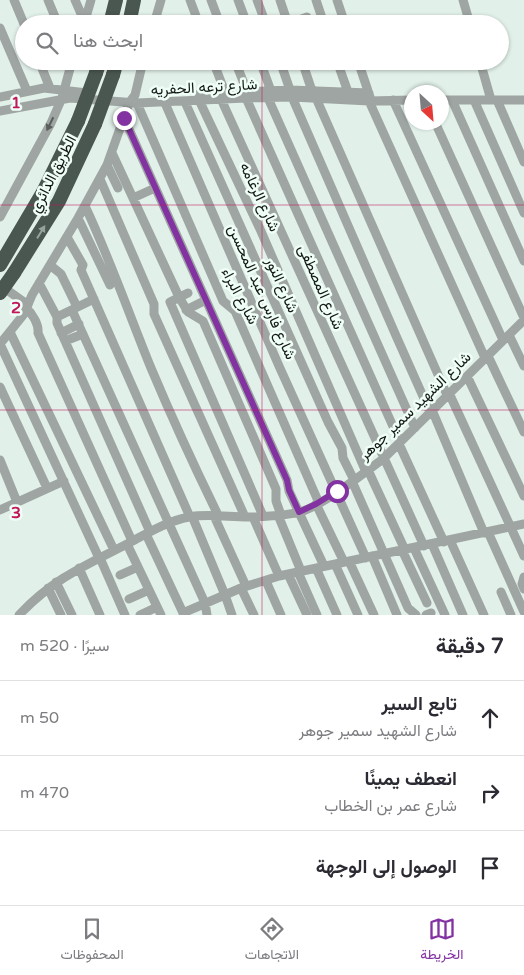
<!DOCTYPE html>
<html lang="ar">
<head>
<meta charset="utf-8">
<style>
	:root { --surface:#fff; --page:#f2f2f3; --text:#2b2b33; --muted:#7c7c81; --line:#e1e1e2; --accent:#8332a1 }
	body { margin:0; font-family:"Varela Round",Vazirmatn,sans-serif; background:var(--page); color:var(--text); direction:rtl }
	.compass { position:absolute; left:404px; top:85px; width:45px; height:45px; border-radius:50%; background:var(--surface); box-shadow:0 1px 4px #0004; rotate:154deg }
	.stop { position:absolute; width:15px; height:15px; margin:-11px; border:4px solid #8332a1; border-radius:50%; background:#fff }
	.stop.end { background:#8332a1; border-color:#fff; box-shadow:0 1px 5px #0008 }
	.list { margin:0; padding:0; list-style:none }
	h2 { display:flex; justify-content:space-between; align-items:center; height:65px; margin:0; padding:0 20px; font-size:21px }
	h2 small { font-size:16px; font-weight:400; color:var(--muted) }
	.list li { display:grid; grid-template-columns:32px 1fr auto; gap:15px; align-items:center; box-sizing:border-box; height:75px; padding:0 20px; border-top:1px solid var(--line) }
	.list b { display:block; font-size:19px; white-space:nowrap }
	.list p { margin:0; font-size:16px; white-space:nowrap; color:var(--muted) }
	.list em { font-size:16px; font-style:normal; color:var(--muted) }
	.icon { flex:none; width:28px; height:28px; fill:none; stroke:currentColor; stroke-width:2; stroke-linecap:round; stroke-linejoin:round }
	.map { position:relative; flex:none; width:524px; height:615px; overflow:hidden; direction:ltr }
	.search { position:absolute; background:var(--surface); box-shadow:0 1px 4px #0004; left:15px; right:15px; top:15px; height:55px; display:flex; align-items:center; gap:12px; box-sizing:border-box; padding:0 18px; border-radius:28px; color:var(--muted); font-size:19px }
	.sheet { height:290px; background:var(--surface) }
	nav { display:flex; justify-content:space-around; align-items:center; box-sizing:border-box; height:70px; border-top:1px solid var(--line); background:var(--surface); font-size:14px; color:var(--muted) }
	nav a { display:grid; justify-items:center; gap:2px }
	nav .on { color:var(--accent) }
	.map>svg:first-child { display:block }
</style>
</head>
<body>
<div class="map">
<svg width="524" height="615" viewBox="0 0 524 615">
	<rect width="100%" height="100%" fill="#e1f0e9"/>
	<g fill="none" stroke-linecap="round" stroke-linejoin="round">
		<path stroke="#9fa5a2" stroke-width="9" d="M14,0L24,24
			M48,0L58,24
			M75,0L85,23
			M190,0L199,24
			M211,0L220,24
			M238,0L247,24
			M257,0L266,24
			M280,0L288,24
			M316,0L324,24
			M337,0L345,24
			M463,0L470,24
			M84,24L91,0
			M154,24L161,0
			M288,24L307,17
			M0,28L27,91
			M39,61L50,88
			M213,61L225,92
			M235,61L247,91
			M260,61L271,91
			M280,61L290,90
			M302,61L312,91
			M337,61L348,92
			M358,61L370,97
			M480,61L491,100
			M199,94L290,90L369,93
			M0,97L44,88L87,93
			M292,97L397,338L430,412
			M246,98L400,442
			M268,98L415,428
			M316,98L447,395
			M221,99L424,546
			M199,100L260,229L366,472
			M393,100L503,340
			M442,100H524
			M452,100L524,261
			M474,100L524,213
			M497,100L524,162
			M369,101L485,358
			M185,102L328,422L342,448L343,458L354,480
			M137,103L223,301L235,311L319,503
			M165,103L279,366L366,558
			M0,111L70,98L137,103L246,98L292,97L369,101L412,100
			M124,118L287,480L289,491L324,566
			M435,122L524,318
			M112,153L179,297L188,312L203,321L276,489V501L281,515
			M107,165L118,188
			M100,179L154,304V314L245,517
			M133,198L155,188
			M85,206C110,259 129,314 151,368C172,418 195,468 219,517
			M0,217L51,123L62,98L72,61
			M78,218L110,285
			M67,237L83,265L81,270L190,517
			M50,265L61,274L77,307
			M39,283L57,317V323L150,532
			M0,285L28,305
			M188,293L170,302L263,516
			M26,308C33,314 39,325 38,333L132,541
			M72,310L205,603L207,615
			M186,310L206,300
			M57,317L94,299
			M10,332L114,550
			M61,333L79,324
			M509,335L524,366
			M65,341L83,334
			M0,344L24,314L32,295L78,218L107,165L129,103L135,95L143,61
			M0,344L99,558
			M488,356L524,432
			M467,376L524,496
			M0,387L47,488
			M449,393L524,556
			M432,410L484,533
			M399,444L444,542
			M0,460L17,502
			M368,470L405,550
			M352,481L408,608L416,615
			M316,504L344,562
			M0,510L64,481
			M278,515L301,571
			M192,516L225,595L232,615
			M214,516L246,586
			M253,517L279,576
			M488,532L524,612
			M146,534L184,615
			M450,540L484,615
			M127,544L161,615
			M432,544L463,615
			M414,548L445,615
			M402,550L427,603
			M372,556L397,615
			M100,558L125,615
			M349,561L374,615
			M335,564L358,615
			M79,568L100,615
			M316,568L337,615
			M298,572L317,615
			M288,574L307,615
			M120,575L138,567
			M524,577L522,584L524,589
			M266,581L281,615
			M56,582L72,615
			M48,588L61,615
			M241,588L254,615
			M501,592L511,615
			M129,599L149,590
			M183,613L241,588L279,576L524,524
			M19,615C53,579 84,566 127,544C146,534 167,521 189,517C210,513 233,518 254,517C269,516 285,516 300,512C323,505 363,474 383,459L524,320
			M140,615L157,607
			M426,615L431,613"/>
		<path stroke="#4a5650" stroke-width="14" d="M110,24L116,0
			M129,24L134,0
			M96,73L100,61
			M113,75L117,61
			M0,265L43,192L78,121
			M14,273L59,201L95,124"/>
		<path stroke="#4a5650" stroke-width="14" d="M78,121L96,73
			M95,124L113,75
			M0,293L14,273"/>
	</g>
	<defs><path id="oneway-solid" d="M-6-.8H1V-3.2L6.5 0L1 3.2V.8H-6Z" transform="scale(1.25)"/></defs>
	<use fill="#595e5c" href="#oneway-solid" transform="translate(50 124) rotate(116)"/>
	<use fill="#94a29b" href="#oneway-solid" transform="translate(41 232) rotate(-58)"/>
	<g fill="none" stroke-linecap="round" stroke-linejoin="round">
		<path stroke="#8332a1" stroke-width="6" d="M124,118L287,480L289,490L299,512L316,504L337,491"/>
	</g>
	<path fill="none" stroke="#c2185b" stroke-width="1" stroke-opacity="0.55" d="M262,0V24M262,61V615M0,205H524M0,410H524"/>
	<g text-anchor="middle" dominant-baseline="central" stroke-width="5" stroke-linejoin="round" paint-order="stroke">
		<g font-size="15" fill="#131815" stroke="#effef6">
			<text transform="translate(204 87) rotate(-3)">شارع ترعه الحفريه</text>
			<text transform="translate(53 174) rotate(-63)">الطريق الدائري</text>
			<text transform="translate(260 197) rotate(65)">شارع الرغامه</text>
			<text transform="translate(282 285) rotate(66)">شارع النور</text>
			<text transform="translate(321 287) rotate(66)">شارع المصطفى</text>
			<text transform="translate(262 292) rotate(66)">شارع فارس عبد المحسن</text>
			<text transform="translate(240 296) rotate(62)">شارع البراء</text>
			<text transform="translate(415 406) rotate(-44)">شارع الشهيد سمير جوهر</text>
		</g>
	</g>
	<g font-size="16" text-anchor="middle" font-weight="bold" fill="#c2185b" stroke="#effef6" stroke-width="5" stroke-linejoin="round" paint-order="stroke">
		<text x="16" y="108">1</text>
		<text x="16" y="313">2</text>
		<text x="16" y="518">3</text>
	</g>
</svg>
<svg class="compass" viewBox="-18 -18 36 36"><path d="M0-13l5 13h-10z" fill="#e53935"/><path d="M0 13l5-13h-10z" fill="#7c7c81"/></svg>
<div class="stop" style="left:337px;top:491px"></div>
<div class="stop end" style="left:124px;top:118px"></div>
<div class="search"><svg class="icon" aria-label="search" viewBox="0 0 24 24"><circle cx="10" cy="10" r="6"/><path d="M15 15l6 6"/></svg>ابحث هنا</div>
</div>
<section class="sheet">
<h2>7 دقيقة<small>سيرًا · 520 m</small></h2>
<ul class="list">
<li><svg class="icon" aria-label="ahead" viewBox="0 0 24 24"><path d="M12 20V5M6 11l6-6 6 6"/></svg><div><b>تابع السير</b><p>شارع الشهيد سمير جوهر</p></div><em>50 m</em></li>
<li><svg class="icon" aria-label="right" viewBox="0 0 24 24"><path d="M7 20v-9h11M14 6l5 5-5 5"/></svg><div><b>انعطف يمينًا</b><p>شارع عمر بن الخطاب</p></div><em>470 m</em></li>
<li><svg class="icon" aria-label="arrive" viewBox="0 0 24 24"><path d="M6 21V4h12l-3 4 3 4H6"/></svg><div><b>الوصول إلى الوجهة</b></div></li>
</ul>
</section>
<nav>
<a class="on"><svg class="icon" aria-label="map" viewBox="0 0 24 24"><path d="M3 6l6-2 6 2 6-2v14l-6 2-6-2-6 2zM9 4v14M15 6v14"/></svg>الخريطة</a>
<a><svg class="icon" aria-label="directions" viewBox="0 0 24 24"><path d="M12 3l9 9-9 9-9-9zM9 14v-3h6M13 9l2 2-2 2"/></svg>الاتجاهات</a>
<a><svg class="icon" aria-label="saved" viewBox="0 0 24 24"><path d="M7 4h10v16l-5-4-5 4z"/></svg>المحفوظات</a>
</nav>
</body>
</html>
